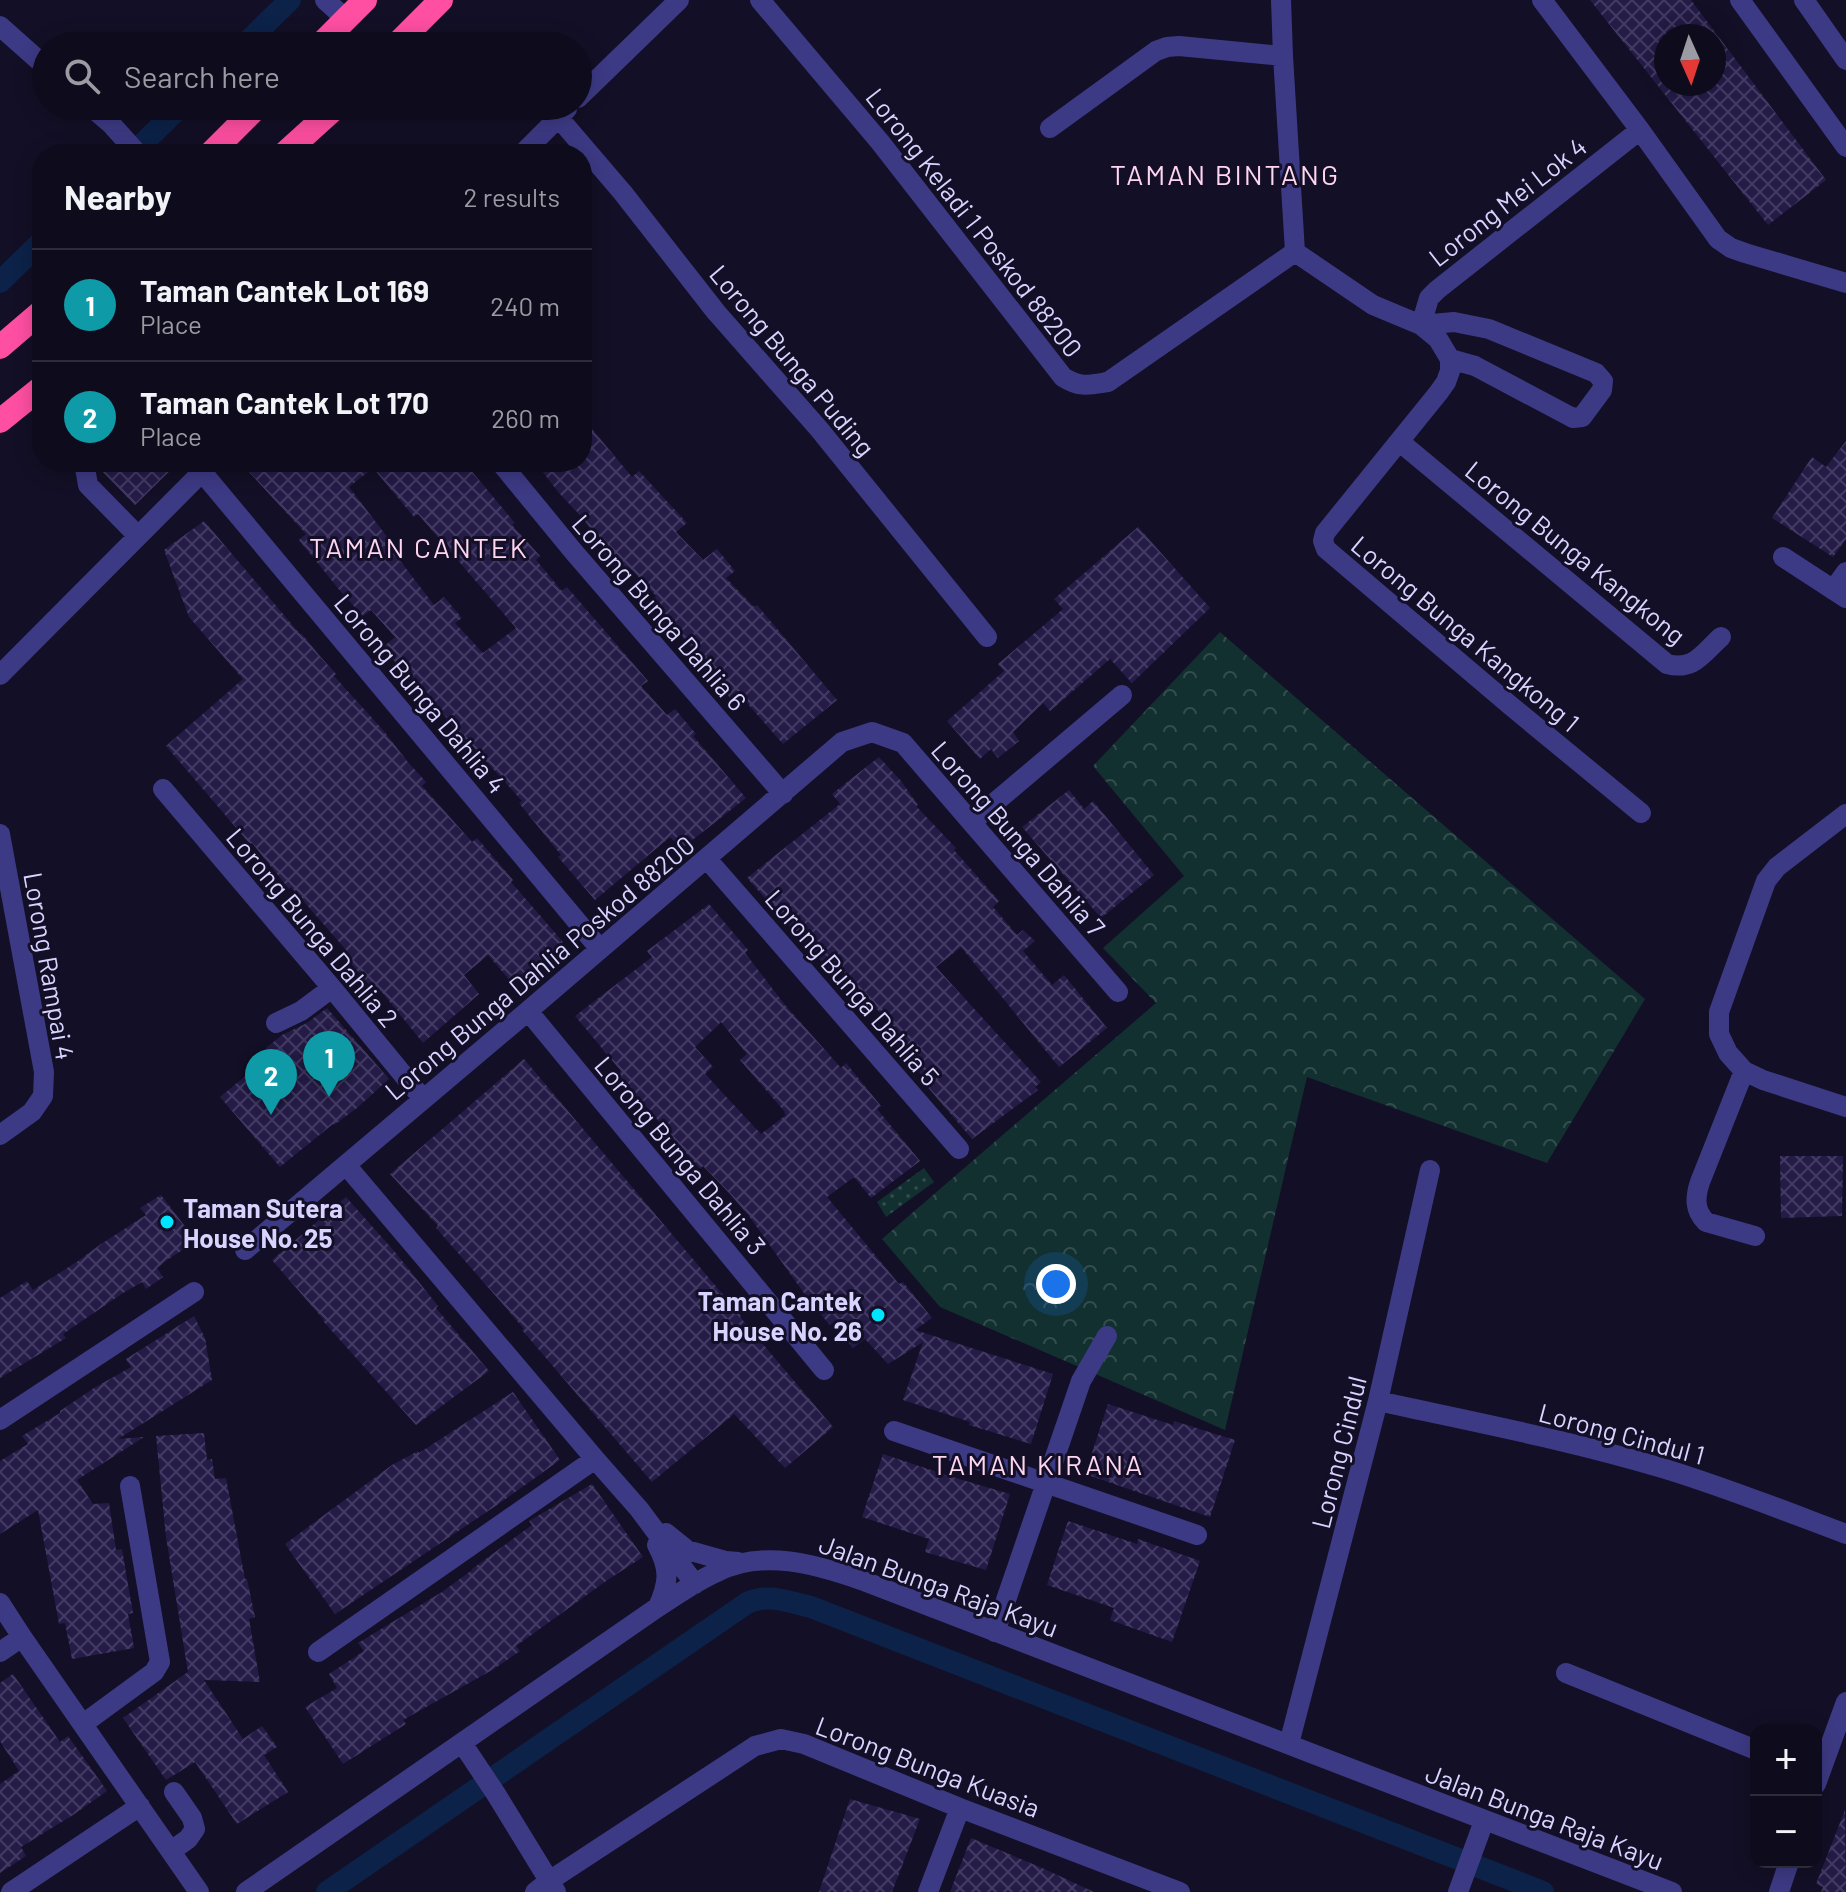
<!DOCTYPE html>
<html lang="en">
<head>
<meta charset="utf-8">
<style>
	:root { --surface:#0e0b1c; --page:#171425; --text:#f1f3f6; --muted:#9b9ba3; --line:#2e2b3b; --accent:#00e5ff }
	body { margin:0; font-family:Barlow,sans-serif; background:var(--page); color:var(--text) }
	.controls { position:absolute; right:24px; bottom:24px; display:grid; overflow:hidden; border-radius:16px; box-shadow:0 4px 20px #0003 }
	.controls button { width:72px; height:72px; display:grid; place-items:center; padding:0; border:0; border-bottom:2px solid var(--line); background:var(--surface); color:var(--text); font:40px sans-serif }
	.compass { position:absolute; left:1654px; top:24px; width:72px; height:72px; border-radius:50%; background:var(--surface); box-shadow:0 4px 20px #0003; rotate:177deg }
	.you { position:absolute; left:1056px; top:1284px; width:28px; height:28px; margin:-20px; border:6px solid #fff; border-radius:50%; background:#1a73e8; box-shadow:0 0 0 12px #1a73e833 }
	.badge { display:grid; place-items:center; width:52px; height:52px; border-radius:50%; background:var(--accent); color:#fff; font-size:26px; font-weight:700 }
	.pin { position:absolute; translate:-50% -66px; filter:drop-shadow(0 2px 4px #0008) }
	.pin::after { content:''; position:absolute; top:42px; width:28px; height:24px; background:inherit; clip-path:polygon(0 0,100% 0,50% 100%) }
	.list { margin:0; padding:0; list-style:none }
	h2 { display:flex; justify-content:space-between; align-items:center; height:104px; margin:0; padding:0 32px; font-size:34px }
	h2 small { font-size:26px; font-weight:400; color:var(--muted) }
	.list li { display:grid; grid-template-columns:52px 1fr auto; gap:24px; align-items:center; box-sizing:border-box; height:112px; padding:0 32px; border-top:2px solid var(--line) }
	.list b { display:block; font-size:30px; white-space:nowrap }
	.list p { margin:0; font-size:26px; white-space:nowrap; color:var(--muted) }
	.list em { font-size:26px; font-style:normal; color:var(--muted) }
	.icon { flex:none; width:44px; height:44px; fill:none; stroke:currentColor; stroke-width:2; stroke-linecap:round; stroke-linejoin:round }
	.map { position:relative; flex:none; width:1846px; height:1892px; overflow:hidden }
	.search { position:absolute; background:var(--surface); box-shadow:0 4px 20px #0003; left:32px; top:32px; width:560px; height:88px; display:flex; align-items:center; gap:20px; box-sizing:border-box; padding:0 28px; border-radius:44px; color:var(--muted); font-size:30px }
	.panel { position:absolute; background:var(--surface); box-shadow:0 4px 20px #0003; left:32px; top:144px; width:560px; height:328px; border-radius:32px }
	.map>svg:first-child { display:block }
</style>
</head>
<body>
<div class="map">
<svg width="1846" height="1892" viewBox="0 0 1846 1892">
	<defs>
		<pattern id="forest-crowns" width="20" height="18" patternUnits="userSpaceOnUse" patternTransform="scale(2)"><rect width="20" height="18" fill="#12302f"/><path d="M2 6a3 3 0 1 1 6 0M12 15a3 3 0 1 1 6 0" fill="none" stroke="#344d4e"/></pattern>
		<pattern id="park-dots" width="8" height="8" patternUnits="userSpaceOnUse" patternTransform="scale(2)"><rect width="8" height="8" fill="#12302f"/><path d="M2 2h.1M6 6h.1" fill="none" stroke="#344d4e" stroke-width="1.8" stroke-linecap="round"/></pattern>
		<pattern id="building-cross-hatch" width="8" height="8" patternUnits="userSpaceOnUse" patternTransform="scale(2)"><rect width="8" height="8" fill="#241b47"/><path d="M0 0l8 8M0 8l8-8" fill="none" stroke="#433b63"/></pattern>
	</defs>
	<rect width="100%" height="100%" fill="#130f26"/>
	<path fill="url(#forest-crowns)" d="M1220,632L1645,999L1547,1163L1307,1077L1225,1430L940,1307L882,1239L1156,1003L1103,948L1184,876L1093,766Z"/>
	<path fill="url(#park-dots)" d="M924,1168L934,1182L886,1217L877,1202Z"/>
	<g fill="none" stroke-linecap="round" stroke-linejoin="round">
		<path stroke="#0c2248" stroke-width="22" d="M243,46L290,0
			M132,154L181,106
			M0,282L42,241
			M327,1892L747,1603C768,1593 790,1602 811,1607L1543,1892"/>
	</g>
	<path fill="url(#building-cross-hatch)" fill-rule="evenodd" d="M1590,0H1691L1826,180L1768,225ZM1666,36H1714V84H1666Z
		M582,417L632,477L639,471L687,523L676,532L703,560L717,549L735,571L726,578L754,607L757,605L837,700L783,744L739,694L732,700L694,656L696,654L670,622L650,601L656,596L630,568L622,574L603,553L607,550L581,516L559,493L535,462H582Z
		M1846,441V539L1833,557L1772,518L1812,457L1826,467Z
		M97,462H179L135,505L98,467Z
		M261,462H464L515,523L512,525L540,556L536,560L562,591L567,587L648,681L641,686L667,715L675,709L696,734L693,736L746,798L681,849L670,837L595,900L558,857L561,855L519,803L522,801L466,739L464,741L422,686L420,688L382,648L395,637L371,610L363,616L341,592L299,540L306,534L249,472ZM373,468L414,517L418,514L516,628L483,653L455,623L462,618L444,597L434,605L385,541L388,538L349,487Z
		M204,521L300,634L301,633L319,655L336,674L334,676L383,730L407,761L426,782L422,786L472,842L477,838L513,880L511,882L563,942L513,984L488,955L464,975L479,994L423,1043L381,991L377,994L342,953L346,950L319,919L291,887L289,889L252,843L250,844L166,746L243,679L189,617L164,550Z
		M1138,527L1210,608L1132,683L1110,659L1050,711L1043,703L1013,732L1019,741L998,758L991,749L980,759L947,721L1004,671L998,664L1063,609L1054,599Z
		M879,757L901,781L918,805L916,806L956,848L954,850L999,901L993,907L1017,935L1023,930L1035,941L1023,951L1052,985L1064,975L1107,1028L1059,1067L961,947L936,967L1041,1082L1035,1087L1038,1090L972,1139L925,1084L927,1082L883,1027L889,1023L836,963L828,969L747,878L840,804L832,794Z
		M1069,790L1084,809L1093,801L1154,875L1101,918L1022,827Z
		M709,904L748,950L745,953L785,1005L841,1068L846,1063L881,1106L877,1109L920,1161L871,1198L854,1177L827,1197L899,1284L903,1282L932,1318L915,1330L1053,1374L1031,1444L969,1425L970,1422L903,1400L923,1342L888,1364L865,1339L853,1348L833,1323L830,1325L811,1303L749,1216L730,1194L703,1166L700,1169L618,1074L621,1071L575,1016L652,957L647,951ZM721,1022L747,1054L740,1060L785,1112L784,1113L786,1115L761,1134L705,1074L713,1067L695,1047Z
		M327,1008L389,1079L357,1108L334,1125L333,1124L280,1167L220,1097L271,1055L266,1048L282,1035L307,1023Z
		M524,1059L741,1316L740,1317L833,1427L785,1468L734,1414L652,1482L522,1330L524,1329L501,1302L436,1228L438,1226L390,1174Z
		M1780,1156H1843L1842,1216L1781,1218Z
		M161,1195L187,1229L190,1245L167,1260L157,1268L163,1277L146,1289L142,1282L123,1293L63,1334L66,1338L0,1378V1298L27,1281L33,1290L78,1261L101,1244L146,1215L140,1208Z
		M346,1197L395,1252L438,1306L436,1308L489,1371L416,1425L323,1321L324,1320L272,1260Z
		M194,1316L205,1338L212,1380L118,1439L144,1437L77,1480L93,1504L109,1503L116,1550L122,1549L126,1573L133,1613L128,1614L134,1648L72,1659L65,1623L59,1624L38,1510L0,1534V1461L28,1444L22,1436L60,1413V1411L94,1388L131,1367L126,1359Z
		M513,1392L560,1460L500,1503L335,1614L285,1544L392,1465L418,1451L419,1453Z
		M1108,1404L1173,1425L1174,1421L1235,1440L1210,1517L1085,1474Z
		M204,1433L207,1460L212,1459L215,1479L226,1478L245,1579H247L255,1617L249,1619L260,1682L204,1680L243,1739L262,1726L277,1747L264,1755L288,1792L237,1824L195,1762L166,1780L123,1718L188,1672L166,1537L156,1436Z
		M883,1454L949,1476L1010,1494L986,1570L925,1552L929,1539L862,1517Z
		M592,1484L643,1557L609,1579L516,1646L520,1651L494,1669L403,1720L406,1724L343,1764L305,1707L337,1688L329,1674L364,1651L358,1643L442,1592L472,1570V1569L532,1525L529,1521Z
		M1068,1521L1137,1544L1138,1539L1200,1561L1172,1642L1110,1620L1114,1608L1047,1585Z
		M13,1674L60,1742L68,1736L107,1791L73,1815L21,1847L26,1856L0,1873V1784L19,1771L0,1741V1683Z
		M850,1799L920,1819L892,1892H819Z
		M1845,1810L1846,1892H1821L1823,1887L1816,1884Z
		M971,1838L1040,1867L1094,1892H950Z"/>
	<g fill="none" stroke-linecap="round" stroke-linejoin="round">
		<path stroke="#3d3a85" stroke-width="20" d="M325,0L346,19
			M760,0L880,142L1063,377C1080,388 1089,385 1108,382L1295,252
			M1281,0L1283,56L1295,252L1373,305L1421,325L1438,339L1450,359V371L1446,382L1439,392L1325,533L1323,541L1326,549L1511,706L1641,813
			M1542,0L1640,130L1718,239L1731,248L1745,253L1846,283
			M1740,0L1846,147
			M1804,0L1846,60
			M0,26L46,67
			M578,98L679,0
			M90,106L112,125L138,154
			M558,117L623,193L716,312L819,429L987,637
			M1050,128L1156,51L1167,47L1179,46L1283,56
			M522,154L567,109
			M1421,325L1454,322L1489,329L1596,373L1603,381L1602,390L1582,417L1573,418L1475,366L1450,359
			M1421,325L1429,298L1437,290L1640,130
			M1400,442L1667,664C1694,671 1702,654 1721,637
			M84,462L88,485L138,536
			M500,462L573,551L783,794
			M202,472L600,949
			M1783,557L1846,598
			M1833,590L1846,572
			M0,675L212,462
			M163,789L332,988L423,1099
			M1846,814L1777,867L1766,881L1719,1012V1034L1728,1053L1744,1071L1763,1080L1846,1107
			M973,821L1122,695
			M0,834L44,1072L43,1096L32,1112L0,1135
			M707,859L959,1149
			M528,1011L824,1370
			M276,1023L301,1011L332,988
			M1744,1071L1700,1182C1695,1197 1694,1210 1706,1222L1755,1236
			M346,1165L595,1459L639,1509L695,1584
			M245,1250L528,1011L842,742L872,732L903,743L1118,992
			M1378,1401C1473,1422 1569,1440 1662,1468C1725,1487 1785,1511 1846,1534
			M0,1420L194,1292
			M894,1431L1197,1535
			M666,1533L687,1550L726,1561L738,1562
			M657,1545C670,1569 669,1582 658,1607
			M0,1603L22,1637L199,1892
			M995,1632L1081,1381L1107,1336
			M0,1652L22,1637
			M318,1652L595,1459
			M1566,1673L1756,1750
			M83,1724L154,1672L160,1662L130,1486
			M462,1743L496,1794L556,1892
			M1289,1744L1378,1401L1430,1170
			M1816,1784L1846,1702
			M171,1851L188,1839L195,1829L192,1818L174,1792
			M11,1892L140,1806
			M246,1892L658,1607C677,1595 696,1581 717,1572C763,1549 815,1564 861,1580L1672,1892
			M535,1892L549,1881L755,1746L781,1739L804,1744L960,1808L1180,1892
			M928,1892L960,1808
			M1458,1892L1484,1821
			M1779,1892L1789,1862"/>
		<path stroke="#ff4fa3" stroke-width="24" d="M319,46L365,0
			M395,46L441,0
			M210,154L258,106
			M284,154L337,106
			M0,347L42,311
			M0,421L42,387"/>
	</g>
	<g fill="#00e5ff" stroke="#130f26" stroke-width="3">
		<circle cx="167" cy="1222" r="8"/>
		<circle cx="878" cy="1315" r="8"/>
	</g>
	<g text-anchor="middle" dominant-baseline="central" stroke-width="6" stroke-linejoin="round" paint-order="stroke">
		<g font-size="26" fill="#d9d4ff" stroke="#130f26">
			<text transform="translate(1507 201) rotate(-38)">Lorong Mei Lok 4</text>
			<text transform="translate(975 222) rotate(52)">Lorong Keladi 1 Poskod 88200</text>
			<text transform="translate(793 360) rotate(50)">Lorong Bunga Puding</text>
			<text transform="translate(1576 552) rotate(39)">Lorong Bunga Kangkong</text>
			<text transform="translate(660 612) rotate(49)">Lorong Bunga Dahlia 6</text>
			<text transform="translate(1466 633) rotate(40)">Lorong Bunga Kangkong 1</text>
			<text transform="translate(421 693) rotate(50)">Lorong Bunga Dahlia 4</text>
			<text transform="translate(1019 838) rotate(49)">Lorong Bunga Dahlia 7</text>
			<text transform="translate(313 927) rotate(50)">Lorong Bunga Dahlia 2</text>
			<text transform="translate(50 966) rotate(80)">Lorong Rampai 4</text>
			<text transform="translate(539 967) rotate(-40)">Lorong Bunga Dahlia Poskod 88200</text>
			<text transform="translate(853 987) rotate(49)">Lorong Bunga Dahlia 5</text>
			<text transform="translate(681 1155) rotate(50)">Lorong Bunga Dahlia 3</text>
			<text transform="translate(1622 1433) rotate(15)">Lorong Cindul 1</text>
			<text transform="translate(1338 1452) rotate(-76)">Lorong Cindul</text>
			<text transform="translate(939 1585) rotate(20)">Jalan Bunga Raja Kayu</text>
			<text transform="translate(928 1766) rotate(21)">Lorong Bunga Kuasia</text>
			<text transform="translate(1545 1816) rotate(21)">Jalan Bunga Raja Kayu</text>
		</g>
		<g font-size="26" font-weight="bold" fill="#d9d4ff" stroke="#130f26" text-anchor="start">
			<text x="183" y="1207">Taman Sutera<tspan x="183" dy="30">House No. 25</tspan></text>
			<text x="862" y="1300" text-anchor="end">Taman Cantek<tspan x="862" dy="30">House No. 26</tspan></text>
		</g>
		<g font-size="28" letter-spacing="2" fill="#ffd6f0" stroke="#130f26">
			<text x="1225" y="174">TAMAN BINTANG</text>
			<text x="419" y="547">TAMAN CANTEK</text>
			<text x="1038" y="1464">TAMAN KIRANA</text>
		</g>
	</g>
</svg>
<div class="controls">
<button>+</button>
<button>−</button>
</div>
<svg class="compass" viewBox="-18 -18 36 36"><path d="M0-13l5 13h-10z" fill="#e53935"/><path d="M0 13l5-13h-10z" fill="#9b9ba3"/></svg>
<div class="you"></div>
<div class="pin badge" style="left:329px;top:1097px;background:#0f9aa8">1</div>
<div class="pin badge" style="left:271px;top:1115px;background:#0f9aa8">2</div>
<div class="search"><svg class="icon" aria-label="search" viewBox="0 0 24 24"><circle cx="10" cy="10" r="6"/><path d="M15 15l6 6"/></svg>Search here</div>
<section class="panel">
<h2>Nearby<small>2 results</small></h2>
<ul class="list">
<li><span class="badge" style="background:#0f9aa8">1</span><div><b>Taman Cantek Lot 169</b><p>Place</p></div><em>240 m</em></li>
<li><span class="badge" style="background:#0f9aa8">2</span><div><b>Taman Cantek Lot 170</b><p>Place</p></div><em>260 m</em></li>
</ul>
</section>
</div>
</body>
</html>
